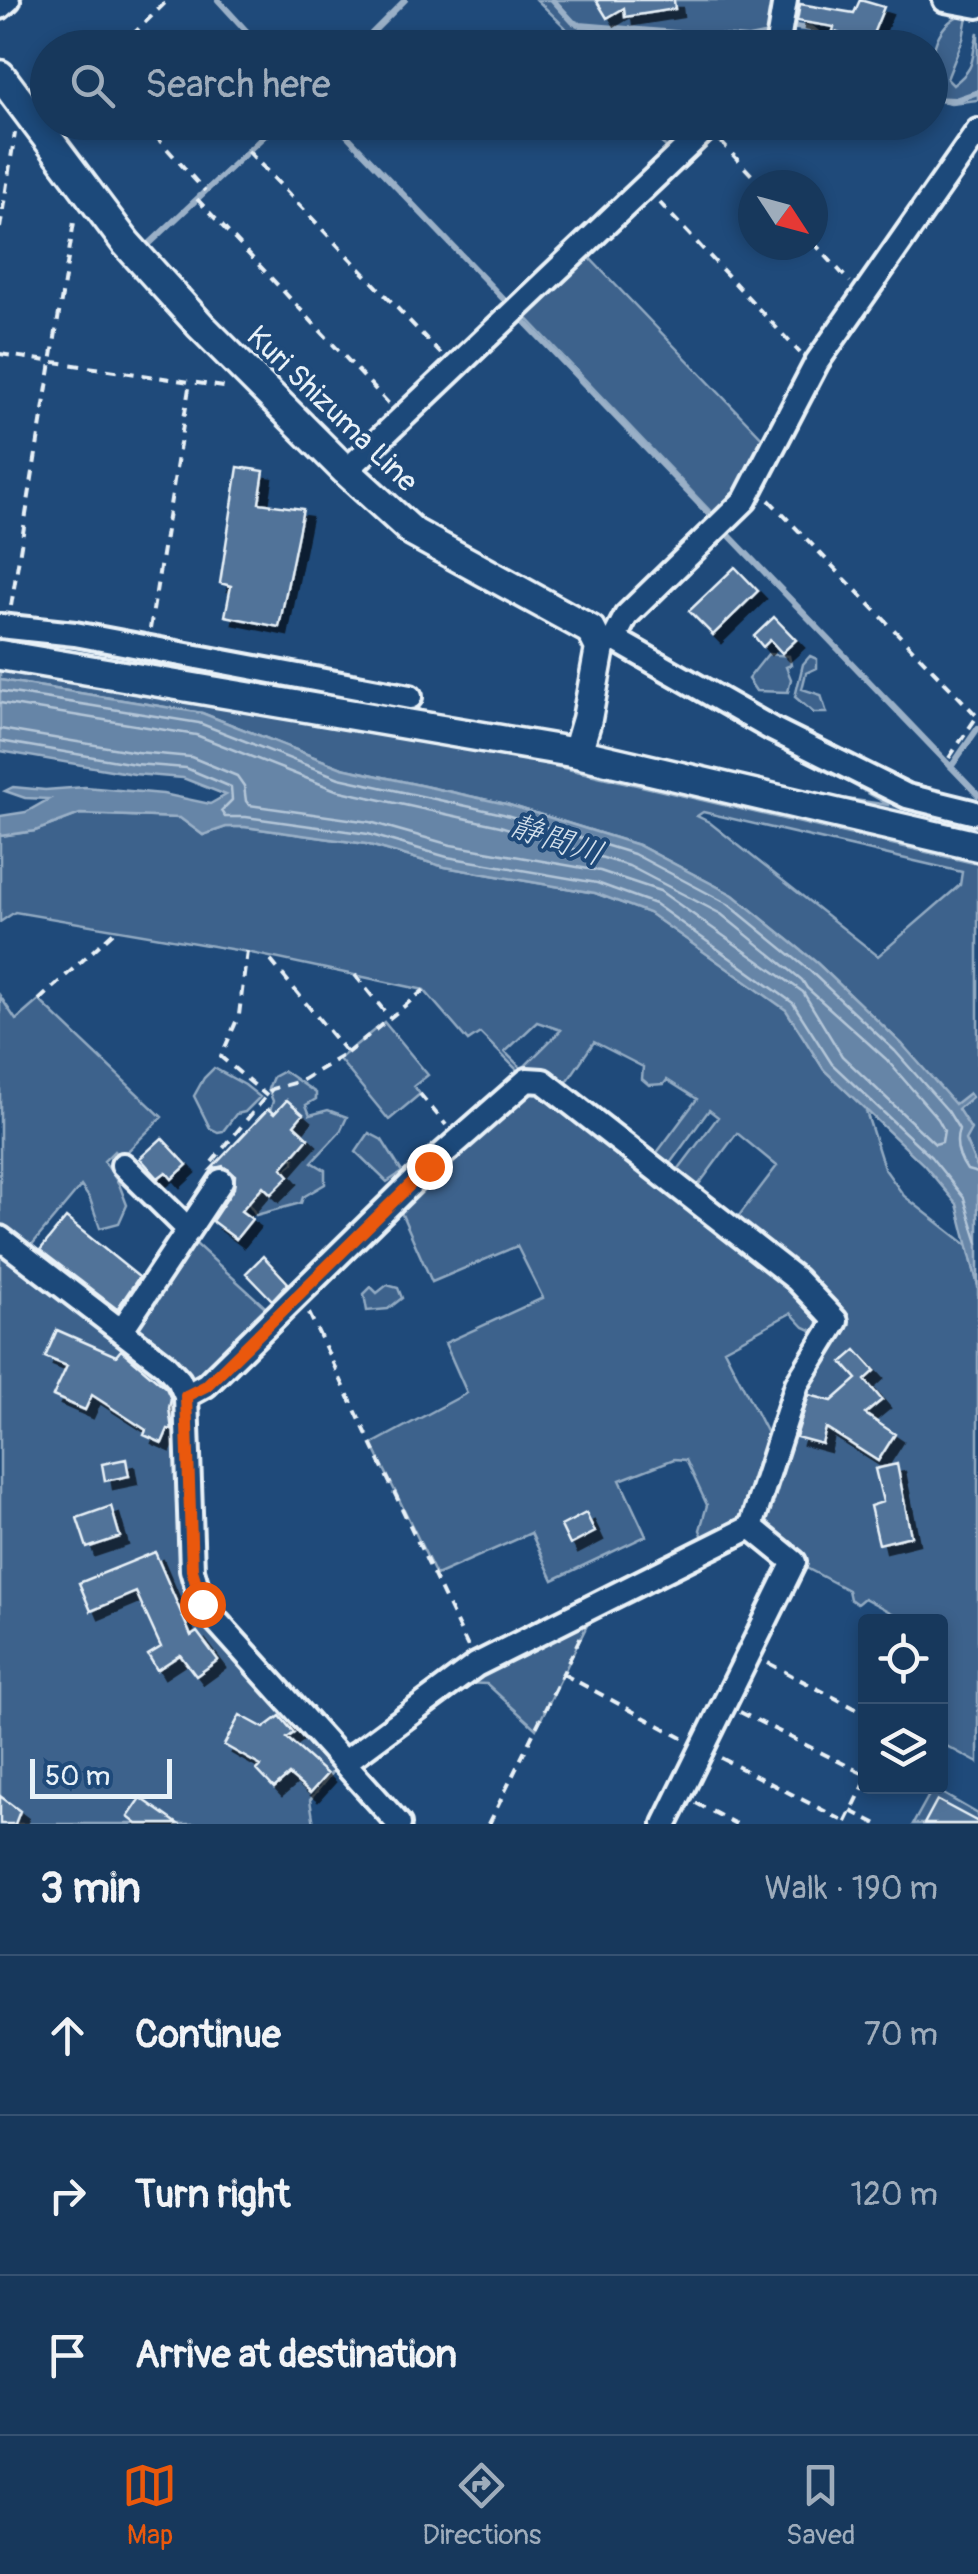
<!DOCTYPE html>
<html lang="en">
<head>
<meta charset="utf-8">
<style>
	:root { --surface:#17385c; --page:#244365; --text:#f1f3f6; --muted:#9eacbb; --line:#365272; --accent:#ea580c }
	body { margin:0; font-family:Pangolin,"Klee One",sans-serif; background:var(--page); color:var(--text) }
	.controls { position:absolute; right:30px; bottom:30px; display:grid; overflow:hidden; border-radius:10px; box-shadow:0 5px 15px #0003 }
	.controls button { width:90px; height:90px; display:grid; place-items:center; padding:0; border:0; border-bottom:2px solid var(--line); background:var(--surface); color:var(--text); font:50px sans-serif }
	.compass { position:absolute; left:738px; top:170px; width:90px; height:90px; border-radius:50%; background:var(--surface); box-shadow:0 5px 15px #0003; rotate:126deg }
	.scale { position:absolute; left:30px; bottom:25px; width:142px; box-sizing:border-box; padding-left:10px; border:5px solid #e8f1f8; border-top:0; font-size:28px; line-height:35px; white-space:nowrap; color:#e8f1f8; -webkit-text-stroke:8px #1f4a7a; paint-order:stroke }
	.stop { position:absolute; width:30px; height:30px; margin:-22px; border:8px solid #ea580c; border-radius:50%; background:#fff }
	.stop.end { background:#ea580c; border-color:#fff; box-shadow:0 2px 10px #0008 }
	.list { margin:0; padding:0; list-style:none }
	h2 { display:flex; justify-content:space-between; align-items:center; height:130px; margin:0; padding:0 40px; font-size:42px }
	h2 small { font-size:32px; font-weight:400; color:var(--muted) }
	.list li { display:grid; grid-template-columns:65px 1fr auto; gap:30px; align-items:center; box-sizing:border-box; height:160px; padding:0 40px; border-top:2px solid var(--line) }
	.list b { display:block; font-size:38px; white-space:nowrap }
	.list em { font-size:32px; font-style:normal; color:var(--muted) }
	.icon { flex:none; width:55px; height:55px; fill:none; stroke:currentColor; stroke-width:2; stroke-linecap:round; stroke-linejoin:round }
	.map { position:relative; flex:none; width:978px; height:1824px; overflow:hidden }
	.search { position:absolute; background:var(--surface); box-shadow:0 5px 15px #0003; left:30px; right:30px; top:30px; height:110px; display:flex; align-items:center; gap:25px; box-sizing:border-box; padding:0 35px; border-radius:55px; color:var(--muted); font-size:38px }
	.sheet { height:610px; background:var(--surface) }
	nav { display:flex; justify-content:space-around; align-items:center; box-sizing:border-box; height:140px; border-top:2px solid var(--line); background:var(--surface); font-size:28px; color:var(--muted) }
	nav a { display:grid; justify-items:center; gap:5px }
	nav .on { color:var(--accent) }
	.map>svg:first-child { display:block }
</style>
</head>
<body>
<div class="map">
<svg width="978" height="1824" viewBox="0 0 978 1824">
	<defs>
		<filter id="shadow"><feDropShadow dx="8" dy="8" stdDeviation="0" flood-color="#0009"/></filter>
	</defs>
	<rect width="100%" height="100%" fill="#1f4a7a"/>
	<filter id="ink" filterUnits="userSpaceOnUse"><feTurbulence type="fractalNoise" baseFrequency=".01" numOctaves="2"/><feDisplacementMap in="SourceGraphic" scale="20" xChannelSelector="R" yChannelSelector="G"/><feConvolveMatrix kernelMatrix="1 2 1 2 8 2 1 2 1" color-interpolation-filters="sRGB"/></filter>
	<g filter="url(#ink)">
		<path fill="#3c628c" stroke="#92aac2" stroke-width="2.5" fill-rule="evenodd" d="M537,0H778L773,48L580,47L565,27Z
			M964,13L967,16L963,39L947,79L953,85C978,66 970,59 978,32V100L951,103L931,99C931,65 928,28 964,13Z
			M638,123H704L672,152Z
			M583,251L768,444L747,487L718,519L520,311Z
			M768,654L789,656L791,665L786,667L791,679L788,692L756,691L748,679Z
			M810,656L817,659V668L806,673L802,689L821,695L827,713H814L795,697L803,664Z
			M0,662L403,731L978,864V1170L965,1140L902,1044L817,963L733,895L638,845L506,804L342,768L202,713L0,680ZM703,812L962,872L960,885L878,956L709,822L697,816Z
			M773,740L978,810V835L936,827L827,796L889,805Z
			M80,814L180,818L203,835L226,827H245L366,844L445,867L595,893L649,913L787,1010L824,1070L865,1108L884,1168L904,1196L968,1246L978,1286V1763L941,1743L940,1621H907L864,1598L857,1604L850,1599L848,1590L797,1563L761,1534L797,1385L837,1321L731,1226L777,1166L737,1133L691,1195L671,1179L718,1117L709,1110L663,1173L650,1162L697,1099L667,1080L664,1084L649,1085L642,1079L643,1067L594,1042L560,1092L519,1072L480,1033L468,1041L424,990L242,951L15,912L0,922V836L35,831ZM537,1022L561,1030L522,1069L505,1052Z
			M0,996L16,1020L39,1000L162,1117L121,1158L114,1151L104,1161L119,1184L127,1205L119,1223L100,1228L90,1199L81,1186L25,1253L0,1233Z
			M384,1022L428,1075L414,1086L420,1094L389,1120L339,1059Z
			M214,1068L245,1085L260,1097L245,1112L236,1114L223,1131L218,1132L210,1128L194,1096L204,1078Z
			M284,1071L316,1093V1099L306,1105L310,1115L328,1110L347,1117L340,1132L312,1162L325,1170V1184L303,1197L301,1203L256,1215L248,1202L294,1163V1159L284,1157L269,1115L273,1101L268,1089L273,1077Z
			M527,1082L833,1321L818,1345L813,1331L804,1327L791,1313L724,1349L774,1447L749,1524L707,1546L700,1530L707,1505L686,1460L674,1459L620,1480L646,1536L553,1580L531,1533L436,1575L372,1444L467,1393L445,1343L543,1298L517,1246L432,1282L396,1201Z
			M369,1133L382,1140L402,1172L387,1182L356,1152Z
			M185,1234L275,1316L187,1394L123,1329Z
			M0,1243L176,1382L188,1571L337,1766L310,1800L314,1824H0Z
			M387,1285L398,1288L402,1298L388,1309L367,1311L364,1294L371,1287L377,1293Z
			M597,1605L536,1729L487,1684L462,1683Z
			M933,1788L978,1814V1824H913Z"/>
		<path fill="#6685a7" stroke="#9ab0c7" stroke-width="2.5" d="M0,680L202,713L342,768L506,804L638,845L733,895L817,963L902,1044L955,1104L969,1093L972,1097L958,1109L971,1129L965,1140L978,1170V1286L957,1204L923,1164L824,1070L786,1010L649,913L595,893L445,867L366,844L245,827H226L203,835L180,818L80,814L35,831L0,836V816L26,812L49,799L25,798L5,791L13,787L45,790L85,787L163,794L210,804L226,795L183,778L134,774L0,751Z"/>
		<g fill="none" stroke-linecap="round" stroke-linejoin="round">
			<path stroke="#b4c6d8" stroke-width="2.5" d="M0,691L199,723L339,778L503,814L634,854L728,904L810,971L895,1051L948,1111L959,1129C954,1144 958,1157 967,1170L978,1173
				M0,703L196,735L336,790L500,826L629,866L721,914L802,980L807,988L886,1059L938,1119L944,1130L942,1142L935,1144L842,1056L803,992L660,891L600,871L451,845L370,822L249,805L246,801L244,786L237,776L191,757L137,752L0,729
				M0,741L135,764L186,768L231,787L232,800L221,811L225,817H246L368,834L447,857L597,883L655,904L793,1003L832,1064L931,1157L964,1198L978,1243"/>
			<path stroke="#9ab0c7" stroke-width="6" d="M218,0L262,48
				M553,0L573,22L580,25L748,39L773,34
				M788,26L812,29L836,48
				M357,48L405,0
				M930,99L955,100L978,92
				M334,122L510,306
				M147,246L279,122
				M518,315L978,795
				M951,767L978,728"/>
		</g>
		<path fill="#517399" stroke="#e8f1f8" stroke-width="2.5" filter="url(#shadow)" d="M596,0H674L675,9L625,17L624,8L607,18Z
			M860,0L884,7L868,46L833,31L834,27L797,21L800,4L854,13Z
			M238,467L264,471L259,503L303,509L279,627L225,616L231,586L220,583Z
			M735,567L758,591L713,635L689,611Z
			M774,617L796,640L782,653L770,640L763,647L754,636Z
			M287,1100L303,1114L294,1125L308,1138L282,1168L289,1176L271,1194L263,1186L241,1211L252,1219L236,1239L212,1221L234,1188L235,1175L223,1166L211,1169L268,1109L274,1114Z
			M162,1138L187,1165L172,1179L166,1172L158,1178L140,1158Z
			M66,1218L139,1277L117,1309L40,1250Z
			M263,1256L288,1283L272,1300L246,1273Z
			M57,1330L116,1356L121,1350L166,1388L171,1399L169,1408L172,1430L168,1429L162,1443L144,1435L146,1430L92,1395L85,1410L53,1396L67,1366L45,1357Z
			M856,1350L875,1371L865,1380L882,1400L865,1414L895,1434L878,1461L826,1428L822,1444L796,1437L809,1395L832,1401L857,1379L842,1362Z
			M126,1459L129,1476L105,1481L102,1464Z
			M897,1464L911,1536L879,1544L870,1506L883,1502L875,1469Z
			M111,1506L120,1537L87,1548L77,1518Z
			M586,1513L595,1532L570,1545L561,1526Z
			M155,1552L191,1636L197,1632L218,1660L196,1676L180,1655L157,1670L148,1655L161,1647L136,1592L91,1611L79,1583Z
			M240,1715L264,1728L280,1716L294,1733L287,1738L327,1774L310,1793L289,1775L274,1788L257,1770L261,1766L224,1745Z
			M0,1796L20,1811L15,1824H0Z
			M141,1798L178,1824H137L128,1817Z
			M937,1800L978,1822V1824H924Z"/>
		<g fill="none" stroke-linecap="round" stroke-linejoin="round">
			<defs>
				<path id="minor" d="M945,0L978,6
					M0,7L8,0
					M777,48L785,0
					M346,471L713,122
					M0,626L75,634L410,697
					M614,639L772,729L907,796L972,812
					M600,648L614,639L626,616L745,500L817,362L978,131
					M123,1165L188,1229
					M0,1238L164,1364L179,1380L186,1396L192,1570L202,1605L399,1824
					M121,1331L221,1181
					M186,1396L206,1385L429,1166L527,1080L543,1081L796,1279L836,1321L797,1384L751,1527
					M344,1763L476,1665L751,1527L794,1562L665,1824"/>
				<path id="major" d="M0,75L126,243L201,326L346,471L414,533L591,630L600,648L587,719L577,753
					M0,655L577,753L978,846"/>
			</defs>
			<use href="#minor" stroke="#e8f1f8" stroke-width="30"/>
			<use href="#major" stroke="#e8f1f8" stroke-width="35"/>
			<path stroke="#e8f1f8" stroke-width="4" stroke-dasharray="10 8" stroke-linecap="butt" d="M119,48L168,0
				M143,122L205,191
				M720,141L761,185
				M248,151L441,354
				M197,199L389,404
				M660,203L800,353
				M0,228L15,133
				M813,242L850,282
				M0,354L231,388
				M769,500L977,716
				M11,606L75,216
				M150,629L190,382
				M949,758L978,715
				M247,951L239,1015L221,1057L267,1096
				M355,975L390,1018
				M39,1000L116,930
				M347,1053L424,990
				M420,1094L446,1125
				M212,1162L272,1089L301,1081L347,1053L267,956
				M309,1313L468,1647
				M768,1663L866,1714
				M563,1674L686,1740
				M740,1712L866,1775
				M721,1758L846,1822
				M696,1803L736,1824
				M851,1811L877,1824
				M846,1822L866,1781
				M489,1824L581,1636"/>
			<use href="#minor" stroke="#1f4a7a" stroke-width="22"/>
			<use href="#major" stroke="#1f4a7a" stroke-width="28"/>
		</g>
	</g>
	<g fill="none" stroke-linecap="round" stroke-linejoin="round" filter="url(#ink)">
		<path stroke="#ea580c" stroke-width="12" d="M202,1604L192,1570L186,1396L206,1386L429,1166"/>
	</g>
	<g text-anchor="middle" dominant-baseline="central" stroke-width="8" stroke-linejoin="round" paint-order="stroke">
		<g font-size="30" fill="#e8f1f8" stroke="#1f4a7a">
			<text transform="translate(332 409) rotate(44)">Kuri Shizuma Line</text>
		</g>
		<g font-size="32" font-style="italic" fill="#d4e1ec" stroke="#1f4a7a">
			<text transform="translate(557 840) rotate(19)">静間川</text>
		</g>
	</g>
</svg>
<div class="controls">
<button><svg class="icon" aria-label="locate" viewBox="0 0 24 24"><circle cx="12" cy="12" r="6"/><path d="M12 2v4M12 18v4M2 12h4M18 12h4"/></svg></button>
<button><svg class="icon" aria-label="layers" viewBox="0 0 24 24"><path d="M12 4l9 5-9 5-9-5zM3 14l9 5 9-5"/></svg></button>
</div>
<svg class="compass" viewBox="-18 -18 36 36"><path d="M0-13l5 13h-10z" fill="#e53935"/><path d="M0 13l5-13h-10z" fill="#9eacbb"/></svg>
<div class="scale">50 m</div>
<div class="stop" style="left:202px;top:1604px"></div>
<div class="stop end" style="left:429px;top:1166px"></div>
<div class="search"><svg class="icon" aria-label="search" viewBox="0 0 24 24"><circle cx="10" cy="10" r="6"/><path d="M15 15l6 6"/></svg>Search here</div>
</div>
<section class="sheet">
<h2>3 min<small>Walk · 190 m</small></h2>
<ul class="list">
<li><svg class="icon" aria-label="ahead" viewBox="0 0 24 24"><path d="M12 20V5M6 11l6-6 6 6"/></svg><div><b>Continue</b></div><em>70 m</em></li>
<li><svg class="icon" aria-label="right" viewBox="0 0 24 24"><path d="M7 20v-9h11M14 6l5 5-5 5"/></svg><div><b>Turn right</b></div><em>120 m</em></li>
<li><svg class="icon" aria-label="arrive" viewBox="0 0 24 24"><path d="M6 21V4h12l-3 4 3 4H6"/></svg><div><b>Arrive at destination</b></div></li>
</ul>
</section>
<nav>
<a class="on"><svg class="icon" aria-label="map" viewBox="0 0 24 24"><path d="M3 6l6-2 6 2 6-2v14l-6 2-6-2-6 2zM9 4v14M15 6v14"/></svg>Map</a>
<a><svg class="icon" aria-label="directions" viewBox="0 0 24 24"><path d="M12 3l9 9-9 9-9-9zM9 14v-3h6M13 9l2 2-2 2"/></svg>Directions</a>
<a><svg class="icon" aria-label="saved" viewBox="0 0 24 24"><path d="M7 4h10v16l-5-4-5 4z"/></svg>Saved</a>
</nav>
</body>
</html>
